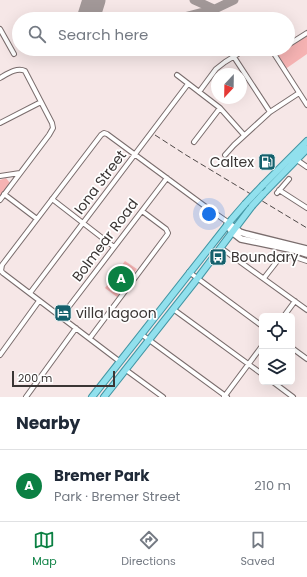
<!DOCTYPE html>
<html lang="en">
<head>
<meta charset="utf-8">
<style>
	:root { --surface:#fff; --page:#f2f2f3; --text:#1f2937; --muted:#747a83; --line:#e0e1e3; --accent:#0b8043 }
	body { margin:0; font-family:Poppins,sans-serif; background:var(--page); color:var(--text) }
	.controls { position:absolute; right:12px; bottom:12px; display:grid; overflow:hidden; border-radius:6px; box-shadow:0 4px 16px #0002 }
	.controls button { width:36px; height:36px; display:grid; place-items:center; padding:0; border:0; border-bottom:1px solid var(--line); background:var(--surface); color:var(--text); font:20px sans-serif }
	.compass { position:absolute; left:211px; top:68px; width:36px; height:36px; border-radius:50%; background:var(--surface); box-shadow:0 4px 16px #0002; rotate:202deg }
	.scale { position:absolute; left:12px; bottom:10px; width:103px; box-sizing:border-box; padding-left:4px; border:2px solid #3a3534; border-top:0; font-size:11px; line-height:14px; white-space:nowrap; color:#3a3534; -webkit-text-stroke:3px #fff; paint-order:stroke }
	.you { position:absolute; left:209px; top:214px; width:14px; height:14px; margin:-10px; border:3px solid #fff; border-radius:50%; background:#1a73e8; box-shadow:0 0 0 6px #1a73e833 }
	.badge { display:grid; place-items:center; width:26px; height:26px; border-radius:50%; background:var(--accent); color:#fff; font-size:13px; font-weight:700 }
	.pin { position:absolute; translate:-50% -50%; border:2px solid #fff; box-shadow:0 1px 4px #0006 }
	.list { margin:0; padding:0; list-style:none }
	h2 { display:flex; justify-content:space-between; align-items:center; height:52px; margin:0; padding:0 16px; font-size:17px }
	h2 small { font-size:13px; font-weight:400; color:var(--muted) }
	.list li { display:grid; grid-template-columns:26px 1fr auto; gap:12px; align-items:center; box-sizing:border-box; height:72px; padding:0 16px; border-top:1px solid var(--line) }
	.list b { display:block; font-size:15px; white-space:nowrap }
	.list p { margin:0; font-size:13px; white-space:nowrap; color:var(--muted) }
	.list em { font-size:13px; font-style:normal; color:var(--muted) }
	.icon { flex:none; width:22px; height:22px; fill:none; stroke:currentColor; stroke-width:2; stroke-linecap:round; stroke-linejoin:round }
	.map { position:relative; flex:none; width:307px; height:397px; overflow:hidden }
	.search { position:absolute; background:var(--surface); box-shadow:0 4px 16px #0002; left:12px; right:12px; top:12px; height:44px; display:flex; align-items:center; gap:10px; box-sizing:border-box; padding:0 14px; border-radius:22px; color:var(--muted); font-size:15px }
	.sheet { height:124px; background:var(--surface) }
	nav { display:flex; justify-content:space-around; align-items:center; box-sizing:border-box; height:56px; border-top:1px solid var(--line); background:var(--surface); font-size:11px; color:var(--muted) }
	nav a { display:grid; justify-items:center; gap:2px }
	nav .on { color:var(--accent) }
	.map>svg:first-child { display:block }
</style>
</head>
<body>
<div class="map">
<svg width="307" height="397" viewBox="0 0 307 397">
	<rect width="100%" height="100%" fill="#f6e7e7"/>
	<path fill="#f6b3b3" d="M307,33V54L284,70L274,54L281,49H288V44Z
		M6,178L10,183L0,196V180Z
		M125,261L137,269L117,297L105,288Z"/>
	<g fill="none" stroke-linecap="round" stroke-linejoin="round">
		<path stroke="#a29898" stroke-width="9" d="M194,0L214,9
			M176,19L215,9L234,0"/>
		<path stroke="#a29898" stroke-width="23" d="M88,19L94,0"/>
		<defs>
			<path id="street" d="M0,29L14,54
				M288,45L307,33
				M271,49L307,105
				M274,54L282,49
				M234,57L270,112
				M177,75L220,108L244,135
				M0,78C7,74 17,67 25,71L52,123L53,128L49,135L0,200
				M199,92L216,69L225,62L246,49
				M0,123L41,102
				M194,142L220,108
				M225,155L234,145L270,112L299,93
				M297,160L307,167
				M0,176L20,173
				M279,190L307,208
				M277,193L289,179
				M4,194L37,219
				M52,199L114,247
				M221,248L307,310
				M189,272L262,326
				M3,273L1,271L2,265L101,135L104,133L107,134L206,207L229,223
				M3,273L119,361
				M264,278L282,255L292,256L307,261
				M30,293L188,84
				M173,309L262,374
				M284,316L295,301
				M61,317L167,178
				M141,334L227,397
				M90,338L167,235L168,233L166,229L142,211
				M292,348L307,359
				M0,355L39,301
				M126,370L163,397
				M273,382L293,397
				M26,397L76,328
				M224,397L262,346"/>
			<path id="secondary" d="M227,225L232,232L241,239L294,250L307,254
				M232,226L240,232L246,234L307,249"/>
			<path id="primary" d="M263,185L307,141
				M263,194L307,149
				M92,397L232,219L245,204
				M104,397L197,279L252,206"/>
		</defs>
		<use href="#street" stroke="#7a6d6d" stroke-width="6"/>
		<use href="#secondary" stroke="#7a6d6d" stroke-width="8"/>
		<use href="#primary" stroke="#4396a4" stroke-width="8"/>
		<use href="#street" stroke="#fff" stroke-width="4"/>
		<use href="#secondary" stroke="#fff" stroke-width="5.5"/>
		<use href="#primary" stroke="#91e0ed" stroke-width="6"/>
		<path stroke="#4f4948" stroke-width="1" stroke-dasharray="6 3" stroke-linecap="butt" d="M155,135L186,155L307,228"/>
		<defs>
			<path id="primary-bridge" d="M245,204L263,185
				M252,206L263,194"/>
		</defs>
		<use href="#primary-bridge" stroke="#4396a4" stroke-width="8" stroke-linecap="butt"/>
		<use href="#primary-bridge" stroke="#91e0ed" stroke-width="6"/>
	</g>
	<defs>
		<symbol id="fuel-square" viewBox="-11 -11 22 22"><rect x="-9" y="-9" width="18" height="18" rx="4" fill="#14606c" stroke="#fff"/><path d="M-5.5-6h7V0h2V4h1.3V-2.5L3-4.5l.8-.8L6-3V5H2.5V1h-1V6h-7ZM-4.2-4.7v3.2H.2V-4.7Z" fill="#fff"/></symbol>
		<symbol id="bus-square" viewBox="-11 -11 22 22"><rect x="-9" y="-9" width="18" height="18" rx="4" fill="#14606c" stroke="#fff"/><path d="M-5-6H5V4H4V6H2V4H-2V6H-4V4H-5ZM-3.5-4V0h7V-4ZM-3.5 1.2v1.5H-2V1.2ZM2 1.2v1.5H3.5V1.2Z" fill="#fff"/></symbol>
		<symbol id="hotel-square" viewBox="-11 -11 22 22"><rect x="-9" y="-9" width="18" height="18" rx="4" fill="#14606c" stroke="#fff"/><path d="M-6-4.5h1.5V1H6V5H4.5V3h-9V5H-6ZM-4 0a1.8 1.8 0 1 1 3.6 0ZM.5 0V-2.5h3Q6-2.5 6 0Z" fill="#fff"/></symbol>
	</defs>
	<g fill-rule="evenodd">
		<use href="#fuel-square" x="257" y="152" width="20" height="20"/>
		<use href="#bus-square" x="208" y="247" width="20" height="20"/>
		<use href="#hotel-square" x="53" y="303" width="20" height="20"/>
	</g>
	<g text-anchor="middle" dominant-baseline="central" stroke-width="3.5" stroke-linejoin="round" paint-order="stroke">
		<g font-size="14" fill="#3a3534" stroke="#fff" text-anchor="start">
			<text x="254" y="162" text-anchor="end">Caltex</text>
			<text x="231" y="257">Boundary</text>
			<text x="76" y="313">villa lagoon</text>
		</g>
		<g font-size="14" fill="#3a3534" stroke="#fff">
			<text transform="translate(100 182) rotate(-53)">Iona Street</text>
			<text transform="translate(105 240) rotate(-53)">Bolmear Road</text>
		</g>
	</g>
</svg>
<div class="controls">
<button><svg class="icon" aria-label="locate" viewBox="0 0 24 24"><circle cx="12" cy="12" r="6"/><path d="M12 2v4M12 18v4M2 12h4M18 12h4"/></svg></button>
<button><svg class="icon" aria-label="layers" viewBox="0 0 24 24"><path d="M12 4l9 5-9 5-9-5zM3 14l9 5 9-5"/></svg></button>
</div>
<svg class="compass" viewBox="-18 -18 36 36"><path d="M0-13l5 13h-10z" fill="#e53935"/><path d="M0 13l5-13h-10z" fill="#747a83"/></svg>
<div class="scale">200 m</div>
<div class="you"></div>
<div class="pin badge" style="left:121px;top:279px">A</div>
<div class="search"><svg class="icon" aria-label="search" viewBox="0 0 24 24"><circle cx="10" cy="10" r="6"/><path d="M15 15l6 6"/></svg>Search here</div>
</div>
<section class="sheet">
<h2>Nearby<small></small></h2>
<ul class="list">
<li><span class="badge">A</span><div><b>Bremer Park</b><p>Park · Bremer Street</p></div><em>210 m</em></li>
</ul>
</section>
<nav>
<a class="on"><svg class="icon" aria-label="map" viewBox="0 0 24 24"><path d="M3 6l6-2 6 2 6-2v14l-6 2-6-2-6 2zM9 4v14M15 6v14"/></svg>Map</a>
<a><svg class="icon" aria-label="directions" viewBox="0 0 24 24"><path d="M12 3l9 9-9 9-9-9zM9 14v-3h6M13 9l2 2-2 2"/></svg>Directions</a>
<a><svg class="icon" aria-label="saved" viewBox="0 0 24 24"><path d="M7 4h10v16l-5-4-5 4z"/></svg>Saved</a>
</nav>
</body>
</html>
